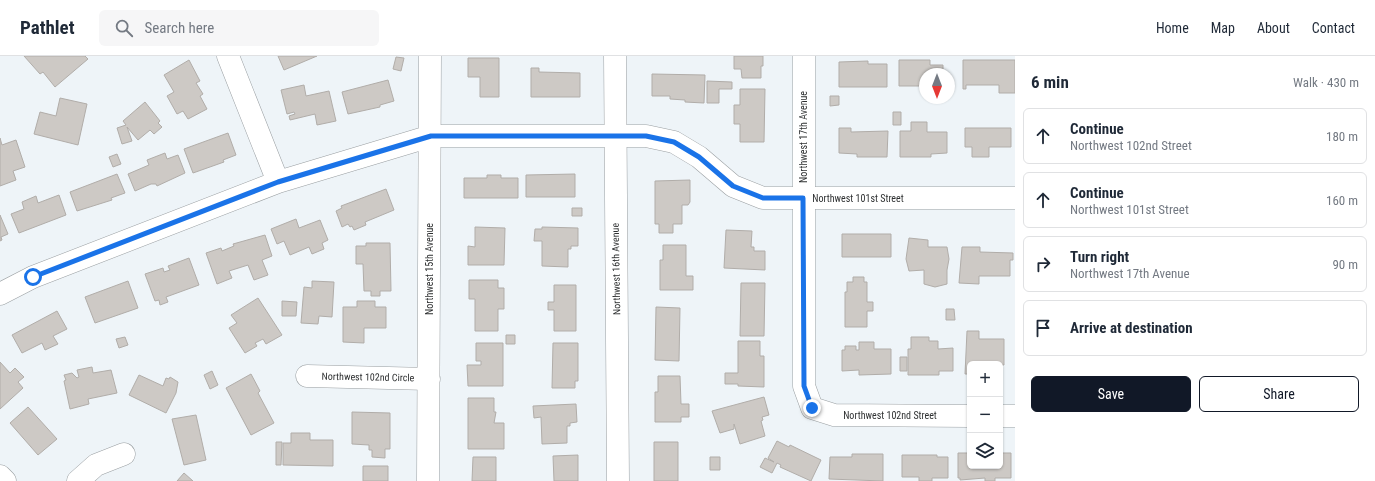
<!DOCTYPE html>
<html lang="en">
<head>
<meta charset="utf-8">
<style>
	:root { --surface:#fff; --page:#f6f6f7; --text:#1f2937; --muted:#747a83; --line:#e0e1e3; --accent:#111827 }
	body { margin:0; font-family:"Roboto Condensed",sans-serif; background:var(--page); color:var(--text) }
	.controls { position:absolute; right:12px; bottom:12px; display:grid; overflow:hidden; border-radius:6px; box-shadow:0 1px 3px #0004 }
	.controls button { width:36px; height:36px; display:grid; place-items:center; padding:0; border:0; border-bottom:1px solid var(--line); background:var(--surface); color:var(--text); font:20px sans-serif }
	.compass { position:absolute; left:919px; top:12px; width:36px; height:36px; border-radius:50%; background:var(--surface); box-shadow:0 1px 3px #0004; rotate:180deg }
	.stop { position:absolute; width:12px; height:12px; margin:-9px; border:3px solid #1a73e8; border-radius:50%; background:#fff }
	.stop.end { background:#1a73e8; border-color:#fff; box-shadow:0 1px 4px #0008 }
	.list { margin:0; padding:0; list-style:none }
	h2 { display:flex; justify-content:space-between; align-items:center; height:52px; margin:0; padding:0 16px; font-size:17px }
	h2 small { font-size:13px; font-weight:400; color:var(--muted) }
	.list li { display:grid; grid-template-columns:26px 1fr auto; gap:12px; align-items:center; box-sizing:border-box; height:56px; margin:0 8px 8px; padding:0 8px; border:1px solid var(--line); border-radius:6px }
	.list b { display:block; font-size:15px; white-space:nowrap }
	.list p { margin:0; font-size:13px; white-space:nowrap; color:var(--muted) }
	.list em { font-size:13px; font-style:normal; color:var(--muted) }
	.actions { display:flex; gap:8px; padding:12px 16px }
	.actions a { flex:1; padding:9px 0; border:1px solid var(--accent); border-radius:6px; text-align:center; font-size:14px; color:var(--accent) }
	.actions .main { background:var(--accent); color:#fff }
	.icon { flex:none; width:22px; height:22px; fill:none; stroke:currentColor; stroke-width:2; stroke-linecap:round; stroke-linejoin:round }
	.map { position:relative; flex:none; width:1015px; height:425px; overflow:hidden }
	header { display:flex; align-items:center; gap:24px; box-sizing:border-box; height:56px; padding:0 20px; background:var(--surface); border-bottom:1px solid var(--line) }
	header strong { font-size:19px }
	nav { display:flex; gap:22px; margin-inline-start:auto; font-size:14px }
	.search { width:280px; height:36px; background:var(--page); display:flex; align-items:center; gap:10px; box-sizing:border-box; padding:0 14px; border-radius:6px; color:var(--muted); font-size:15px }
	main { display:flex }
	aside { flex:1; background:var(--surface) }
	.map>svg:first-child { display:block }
</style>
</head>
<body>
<header>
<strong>Pathlet</strong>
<div class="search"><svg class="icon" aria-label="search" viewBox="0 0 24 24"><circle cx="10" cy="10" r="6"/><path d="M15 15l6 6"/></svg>Search here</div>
<nav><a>Home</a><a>Map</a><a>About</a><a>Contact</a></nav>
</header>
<main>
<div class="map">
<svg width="1015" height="425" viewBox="0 0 1015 425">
	<rect width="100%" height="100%" fill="#eef4f8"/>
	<path fill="#cdc9c5" stroke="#b1ada9" d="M24,0H85L88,3L55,31L43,16L40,18Z
		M278,0H317L284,14Z
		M734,0H763V10H761V22H742L741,13H734Z
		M396,1L404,2L401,15L393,13Z
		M468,2H499V41H480V21H468Z
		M189,4L200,25L196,27L203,38L200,40L207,53L188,63L183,55L177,58L167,40L174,36L164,19Z
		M899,4H930V9H943V18H925V30H899Z
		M963,4H1015V37H999V29H966V33H963Z
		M868,5V8H887V31H839V6Z
		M531,12H539V16L580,17V41H531Z
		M652,18L705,19L704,47L685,46V44L670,43V40H652Z
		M388,24L394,45L380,49V51L348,58L342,36Z
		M707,25L732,26V33H719V47H707Z
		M304,29L306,40L329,35L336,65L317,69L315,58L290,64L289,60L295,58L294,56L287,58L281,34Z
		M740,33H765L764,86H740V68H734V49H740Z
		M830,40H839V49L830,50Z
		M60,42L87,48L78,89L34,78L40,56L56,60Z
		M145,46L160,65L158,67L162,71L154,78L150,74L138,84L127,71L132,85L122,88L117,72L126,69L123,65Z
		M893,56H901V69H893Z
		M911,66H927V76H947V97L931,98V101H900V75H911Z
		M839,72H851V76L888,75L887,101H857V98L839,97Z
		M965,72H1011V91H989V101H972V91H965Z
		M228,77L236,99L223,104L224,106L193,117L184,93Z
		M0,82L2,89L16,84L25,111L13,115L16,124L0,130Z
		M165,97L167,103L178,99L185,117L157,130L156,128H151L135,135L128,118L149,109L147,104Z
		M117,98L121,108L113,111L109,101Z
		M117,118L125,137L111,142L112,144L77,155L70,136Z
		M575,118V141H526V119Z
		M487,119H501V122H518V142H464V122H487Z
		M690,124V146L688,149H682V168H673V177H659V168H655V125Z
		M386,133L394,154L365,166L366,169L354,174L352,170L350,171L348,168L342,171L336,155L342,152L341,150Z
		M59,139L66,159L19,177L11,158L24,153L22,146L36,140L38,147Z
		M572,152H582V160H572Z
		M0,159L8,178L1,181L2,184L0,185Z
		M296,163L299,172L320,164L328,184L322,187L324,193L312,198L309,191L290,199L284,185L277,188L271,173Z
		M475,171L505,172L504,209H468V190L475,191Z
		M542,171L578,172V190H571V193H568V211L542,210V185H534L535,173H542Z
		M726,174L752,175L751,191H754V195H765V214L724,212Z
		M842,178H891V201H842Z
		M265,179L272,200L262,204L268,219L254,224L248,209L229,215L232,222L217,228L206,197L221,192L222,195L234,190L233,188Z
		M909,182L928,184V191H947L949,203L947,214V228L935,231L924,228V214L909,215L906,203Z
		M366,187H390L391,235H380V240H371V235H364L363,208H356V190H366Z
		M663,189H686V220H693V234H660V204H663Z
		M962,191H980V196L1013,197V204H1010V220H979V228L959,227Z
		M189,202L199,229L166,241L168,246L160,249L159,244L155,245L145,218L163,212L164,216L170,214L168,210Z
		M853,221H864V226H867V246H873V255H867V271H845V236H847V226H853Z
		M469,224H498V232H504V253H498V275H475V243H469Z
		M128,225L138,252L95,267L85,241Z
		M312,225L334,226L332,261L319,260L318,268L301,267L304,231L312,232Z
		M741,227H765L764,280H740Z
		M554,229H576V275H554V254H548V246H554Z
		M258,242L282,279L266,288L263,283L255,287L257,290L245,297L229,272L237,267L231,259Z
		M282,245L297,246L296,260H282Z
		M357,245H375V251H386V272H364V287L343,286V251H357Z
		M656,251L680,252L679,305L655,304Z
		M946,253H954L955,264H946Z
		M57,255L67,273L53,280L58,288L45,294L42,287L22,297L12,279Z
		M967,275H979V283H1004V309L970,308V318H965Z
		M506,279H515V288H506Z
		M125,281L128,289L119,292L116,283Z
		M911,281H929V285H938V293L953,292V315H939V319H908V293H911Z
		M738,285H760V300H764V331L738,330V328H725V317H738Z
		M859,286H874V293H891V318L859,319V314L842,315V294H845V290H856V294H859Z
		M476,287H503V330H468L467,309H481V305H476Z
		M553,287H578V325H575V332H552Z
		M900,301H907V315H900Z
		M0,306L10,317L15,312L24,321L18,326L23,332L0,353Z
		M92,311L93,317L111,314L117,337L88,343L89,348L70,353L64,325L66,324L64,319L72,317L77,322L79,321L77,314Z
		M212,315L218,329L210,333L204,319Z
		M251,318L260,335L258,337L274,367L251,379L226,332Z
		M139,319L163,330L166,322L169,323L170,321L178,326L176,337L166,357L129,339Z
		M658,320H680L681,348H689V361H681V366H655V336H658Z
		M764,341L769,359L762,361L763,364L761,365L765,380L740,388L734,368V373L720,377L712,355Z
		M468,342H494V356H496L494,367H504V393H468Z
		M576,348L577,366L570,367V370H567V387L542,388L541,361L534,362L533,350Z
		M28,351L57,383L38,399L10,367Z
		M352,356L390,357V393H385V402L372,401V394H369V389L352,388Z
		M196,359L206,404L184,409L172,363Z
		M291,377H310V384H333V410L283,409V387H291Z
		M777,385L789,391L790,389L821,404L811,425L780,411L781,409L777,407L772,417L760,411L765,402L774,406L768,402Z
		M276,386H282L281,409H276Z
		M654,386H678V425H654Z
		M958,397H970V410H1000V397H1011V422H995V425H985V422L960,424V422H958Z
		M852,398H883V425L829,423L830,401H852Z
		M578,399V425H554L553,400Z
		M902,399H937V401H948V422H932V425H919V421H902Z
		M473,401H496V425H472Z
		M710,401H720V414H710Z
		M363,410H388V425H363Z
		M184,417L193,425H177Z"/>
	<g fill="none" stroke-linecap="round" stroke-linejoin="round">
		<defs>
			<path id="minor" d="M228,0L278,126
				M615,0L618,425
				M804,0V330L812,352L834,359L970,360
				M0,238L33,221L278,126L431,80H646L674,86L699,101L733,130L763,142H1015
				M307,320L429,323
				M1000,360H1015
				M0,420L5,425
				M78,425L96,409L124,398
				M428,425L430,0"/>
		</defs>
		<use href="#minor" stroke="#9a9fa2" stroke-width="23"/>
		<use href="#minor" stroke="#fff" stroke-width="22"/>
	</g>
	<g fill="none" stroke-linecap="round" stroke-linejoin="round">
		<path stroke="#1a73e8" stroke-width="5" d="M33,221L278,126L431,80H646L674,86L699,101L733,130L763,142H803L804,330L812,352"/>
	</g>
	<g text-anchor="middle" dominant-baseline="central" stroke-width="3.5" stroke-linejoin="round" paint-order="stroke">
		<g font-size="10" fill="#2e3031" stroke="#fff">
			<text transform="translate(803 81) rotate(-90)">Northwest 17th Avenue</text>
			<text x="858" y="142">Northwest 101st Street</text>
			<text transform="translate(429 213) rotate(-90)">Northwest 15th Avenue</text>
			<text transform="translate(616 213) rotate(-91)">Northwest 16th Avenue</text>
			<text transform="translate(368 321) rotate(1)">Northwest 102nd Circle</text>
			<text x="890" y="359">Northwest 102nd Street</text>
		</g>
	</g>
</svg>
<div class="controls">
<button>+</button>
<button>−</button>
<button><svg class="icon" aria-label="layers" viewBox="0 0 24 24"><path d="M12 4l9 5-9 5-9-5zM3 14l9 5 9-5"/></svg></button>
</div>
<svg class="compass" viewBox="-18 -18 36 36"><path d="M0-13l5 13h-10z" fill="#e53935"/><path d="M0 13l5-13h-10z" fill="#747a83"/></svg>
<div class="stop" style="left:33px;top:221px"></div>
<div class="stop end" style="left:812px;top:352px"></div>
</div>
<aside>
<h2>6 min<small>Walk · 430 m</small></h2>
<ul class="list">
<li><svg class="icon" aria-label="ahead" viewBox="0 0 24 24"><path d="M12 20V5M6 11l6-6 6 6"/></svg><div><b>Continue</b><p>Northwest 102nd Street</p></div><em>180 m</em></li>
<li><svg class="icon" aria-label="ahead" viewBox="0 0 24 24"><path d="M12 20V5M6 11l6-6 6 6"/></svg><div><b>Continue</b><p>Northwest 101st Street</p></div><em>160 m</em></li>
<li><svg class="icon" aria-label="right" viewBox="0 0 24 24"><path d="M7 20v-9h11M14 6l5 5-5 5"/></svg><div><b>Turn right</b><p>Northwest 17th Avenue</p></div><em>90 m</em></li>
<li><svg class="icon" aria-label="arrive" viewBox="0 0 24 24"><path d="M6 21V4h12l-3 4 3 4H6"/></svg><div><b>Arrive at destination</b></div></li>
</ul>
<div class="actions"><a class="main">Save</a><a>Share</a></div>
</aside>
</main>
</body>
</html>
